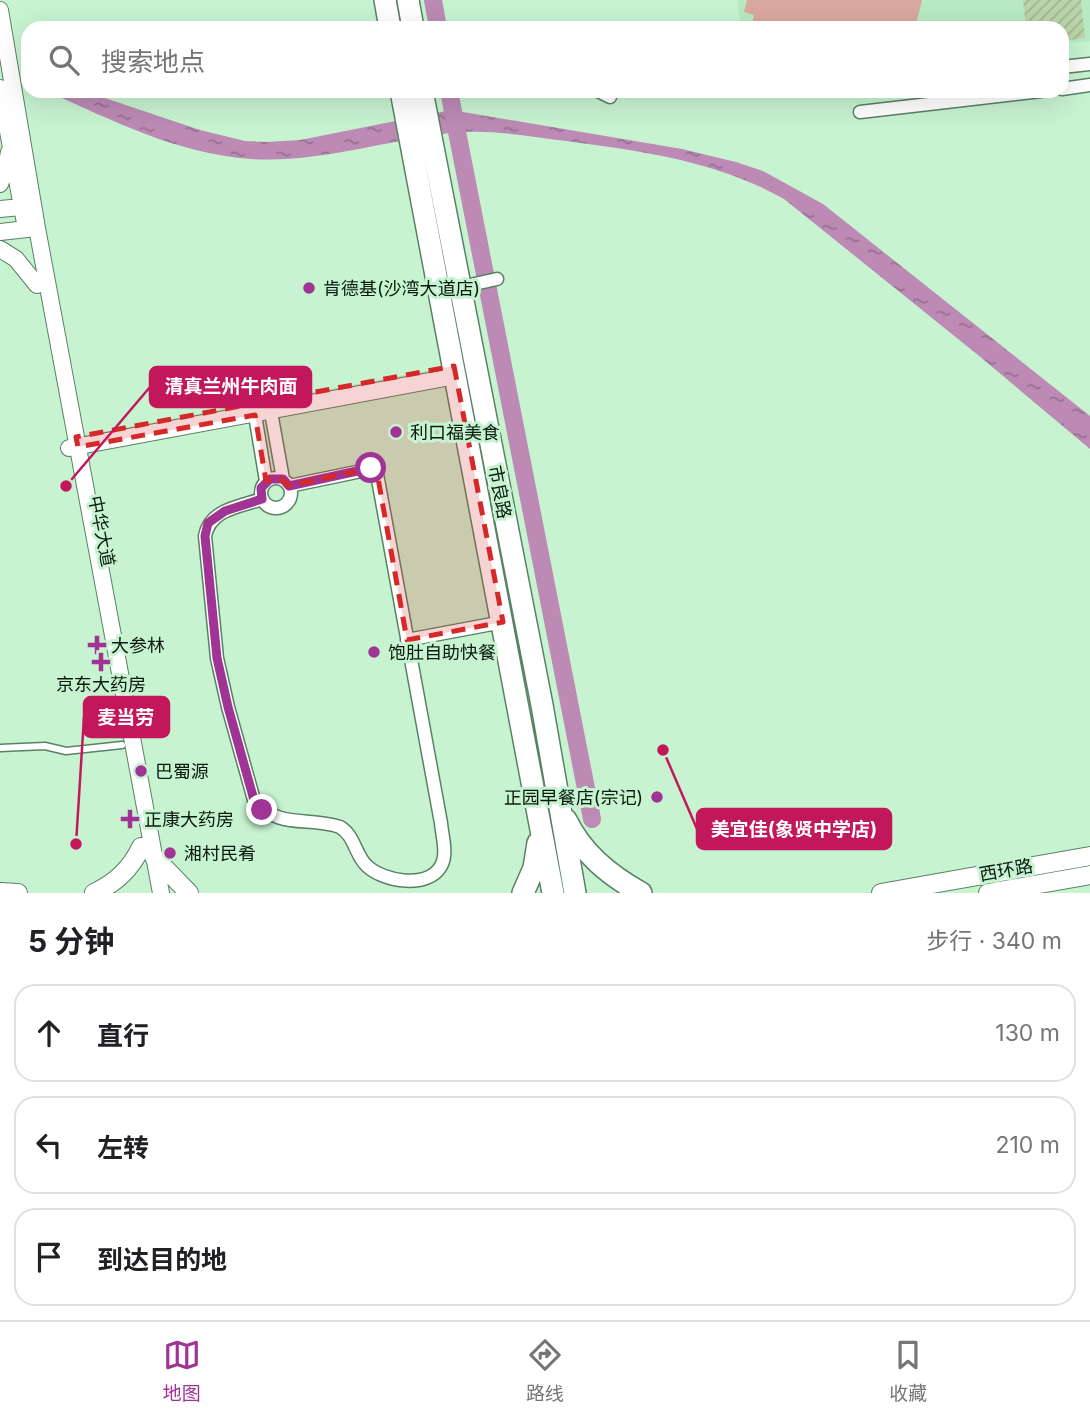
<!DOCTYPE html>
<html lang="zh">
<head>
<meta charset="utf-8">
<style>
	:root { --surface:#fff; --page:#f2f2f2; --text:#202124; --muted:#757577; --line:#e0e0e0; --accent:#9f3495 }
	body { margin:0; font-family:Inter,"Noto Sans SC",sans-serif; background:var(--page); color:var(--text) }
	.stop { position:absolute; width:21px; height:21px; margin:-16px; border:5px solid #9f3495; border-radius:50%; background:#fff }
	.stop.end { background:#9f3495; border-color:#fff; box-shadow:0 2px 7px #0008 }
	.list { margin:0; padding:0; list-style:none }
	h2 { display:flex; justify-content:space-between; align-items:center; height:91px; margin:0; padding:0 28px; font-size:30px }
	h2 small { font-size:23px; font-weight:400; color:var(--muted) }
	.list li { display:grid; grid-template-columns:46px 1fr auto; gap:21px; align-items:center; box-sizing:border-box; height:98px; margin:0 14px 14px; padding:0 14px; border:2px solid var(--line); border-radius:21px }
	.list b { display:block; font-size:26px; white-space:nowrap }
	.list em { font-size:23px; font-style:normal; color:var(--muted) }
	.icon { flex:none; width:38px; height:38px; fill:none; stroke:currentColor; stroke-width:2; stroke-linecap:round; stroke-linejoin:round }
	.map { position:relative; flex:none; width:1090px; height:893px; overflow:hidden }
	.search { position:absolute; background:var(--surface); box-shadow:0 7px 28px #0002; left:21px; right:21px; top:21px; height:77px; display:flex; align-items:center; gap:18px; box-sizing:border-box; padding:0 24px; border-radius:21px; color:var(--muted); font-size:26px }
	.sheet { height:427px; background:var(--surface) }
	nav { display:flex; justify-content:space-around; align-items:center; box-sizing:border-box; height:98px; border-top:2px solid var(--line); background:var(--surface); font-size:19px; color:var(--muted) }
	nav a { display:grid; justify-items:center; gap:4px }
	nav .on { color:var(--accent) }
	.map>svg:first-child { display:block }
</style>
</head>
<body>
<div class="map">
<svg width="1090" height="893" viewBox="0 0 1090 893">
	<defs>
		<pattern id="water-ripples" width="26" height="14" patternUnits="userSpaceOnUse" patternTransform="scale(1.75)"><rect width="26" height="14" fill="#bc8ab4"/><path d="M2 4q2-2 4 0t4 0M15 11q2-2 4 0t4 0" fill="none" stroke="#977091"/></pattern>
		<pattern id="building-hatch" width="6" height="6" patternUnits="userSpaceOnUse" patternTransform="scale(1.75)"><rect width="6" height="6" fill="#bbd4a9"/><path d="M-1 1l2-2M0 6l6-6M5 7l2-2" fill="none" stroke="#9fb590"/></pattern>
	</defs>
	<rect width="100%" height="100%" fill="#c7f3d1"/>
	<path fill="#b7eac3" d="M737,0H1090V41L1062,44V28H741Z"/>
	<path fill="#d9a89e" d="M747,0H922L915,28H751L754,15L744,12Z"/>
	<path fill="url(#water-ripples)" d="M46,91H90L105,98L200,130L245,141L266,142L300,140L451,110L682,149L736,162L763,171L823,204L1090,416V449L978,355L784,199C717,161 641,151 566,141C527,136 489,129 450,133C383,141 319,163 251,159C177,154 112,120 46,91Z"/>
	<g fill="none" stroke-linecap="round" stroke-linejoin="round">
		<path stroke="#bc8ab4" stroke-width="18" d="M433,0L438,28
			M449,91L592,819"/>
	</g>
	<path fill="url(#building-hatch)" d="M1023,0H1081L1085,38L1062,41V28H1026Z"/>
	<g fill="none" stroke-linecap="round" stroke-linejoin="round">
		<defs>
			<path id="lane" d="M0,748L45,746L66,751L122,745"/>
			<path id="street" d="M1062,67L1090,64
				M1062,89L1090,85
				M598,91L610,97
				M860,112L1041,91
				M461,287L497,279
				M271,412L283,479
				M255,415L266,481
				M261 493a15 15 0 1 1 30 0a15 15 0 1 1-30 0Z
				M262,499C239,507 210,509 205,536L217,658L228,707L254,800C279,830 308,816 340,827C355,836 355,855 367,866C384,882 428,889 441,866C448,854 442,836 441,823L377,474L375,470L371,469L289,486
				M407,640L503,622"/>
			<path id="secondary" d="M0,10L37,228L161,893
				M0,88L25,223
				M0,184L6,168L9,152
				M0,209L31,206
				M0,232L36,228
				M0,249L16,259L37,285
				M69,448L456,376"/>
			<path id="primary" d="M154,857L189,893
				M0,892L18,893
				M94,893C116,883 131,869 141,847
				M881,893L1090,856
				M988,893L1090,875"/>
			<path id="highway" d="M385,0L390,28
				M408,0L413,28
				M401,91L553,893
				M422,91L542,705L575,893
				M566,820C582,853 609,875 641,893
				M523,893L534,868L538,843"/>
		</defs>
		<use href="#lane" stroke="#598264" stroke-width="9"/>
		<use href="#street" stroke="#598264" stroke-width="15"/>
		<use href="#secondary" stroke="#598264" stroke-width="18"/>
		<use href="#primary" stroke="#598264" stroke-width="20"/>
		<use href="#highway" stroke="#598264" stroke-width="24"/>
		<use href="#lane" stroke="#fff" stroke-width="6"/>
		<use href="#street" stroke="#fff" stroke-width="12"/>
		<use href="#secondary" stroke="#fff" stroke-width="16"/>
		<use href="#primary" stroke="#fff" stroke-width="18"/>
		<use href="#highway" stroke="#fff" stroke-width="21"/>
	</g>
	<g fill="none" stroke-linecap="round" stroke-linejoin="round">
		<path stroke="#9f3495" stroke-width="9" d="M262,810L254,800L228,707L217,658L205,536L208,523L225,511L262,499L261,488L270,479H283L289,486L371,468"/>
	</g>
	<path fill="#d62828" fill-opacity="0.2" stroke="#d62828" stroke-width="5" stroke-dasharray="14 9" stroke-linejoin="round" d="M454,366L503,622L407,640L376,467L289,486L279,478L266,481L255,415L78,447L76,437Z"/>
	<g fill="#9f3495" stroke="#c7f3d1" stroke-width="2.5">
		<circle cx="309" cy="288" r="7"/>
		<circle cx="396" cy="432" r="7"/>
		<path d="M93.5 634.5h7v7h7v7h-7v7h-7v-7h-7v-7h7z"/>
		<circle cx="374" cy="652" r="7"/>
		<path d="M97.5 651.5h7v7h7v7h-7v7h-7v-7h-7v-7h7z"/>
		<circle cx="141" cy="771" r="7"/>
		<circle cx="657" cy="797" r="7"/>
		<path d="M126.5 808.5h7v7h7v7h-7v7h-7v-7h-7v-7h7z"/>
		<circle cx="170" cy="853" r="7"/>
	</g>
	<g text-anchor="middle" dominant-baseline="central" stroke-width="6" stroke-linejoin="round" paint-order="stroke">
		<g font-size="18" fill="#091a0e" stroke="#c7f3d1" text-anchor="start">
			<text x="323" y="288">肯德基(沙湾大道店)</text>
			<text x="410" y="432">利口福美食</text>
			<text x="111" y="645">大参林</text>
			<text x="388" y="652">饱肚自助快餐</text>
			<text x="101" y="684" text-anchor="middle">京东大药房</text>
			<text x="155" y="771">巴蜀源</text>
			<text x="643" y="797" text-anchor="end">正园早餐店(宗记)</text>
			<text x="144" y="819">正康大药房</text>
			<text x="184" y="853">湘村民肴</text>
		</g>
		<g font-size="18" fill="#091a0e" stroke="#c7f3d1">
			<text transform="translate(500 492) rotate(79)">市良路</text>
			<text transform="translate(102 531) rotate(79)">中华大道</text>
			<text transform="translate(1006 870) rotate(-10)">西环路</text>
		</g>
	</g>
	<path fill="none" stroke="#c2185b" stroke-width="2.5" d="M66 486L150 387M76 844L84 717M663 750L697 829"/>
	<g fill="#c2185b" stroke="#c7f3d1" stroke-width="2.5">
		<circle cx="66" cy="486" r="7"/>
		<circle cx="76" cy="844" r="7"/>
		<circle cx="663" cy="750" r="7"/>
	</g>
	<g fill="#c2185b" stroke="#c2185b" stroke-width="2.5">
		<rect x="150" y="367" width="161" height="40" rx="7"/>
		<rect x="84" y="697" width="85" height="40" rx="7"/>
		<rect x="697" y="809" width="194" height="40" rx="7"/>
	</g>
	<g font-size="19" text-anchor="middle" font-weight="bold" fill="#fff">
		<text x="231" y="393">清真兰州牛肉面</text>
		<text x="126" y="724">麦当劳</text>
		<text x="794" y="836">美宜佳(象贤中学店)</text>
	</g>
</svg>
<div class="stop" style="left:371px;top:468px"></div>
<div class="stop end" style="left:262px;top:810px"></div>
<div class="search"><svg class="icon" aria-label="search" viewBox="0 0 24 24"><circle cx="10" cy="10" r="6"/><path d="M15 15l6 6"/></svg>搜索地点</div>
</div>
<section class="sheet">
<h2>5 分钟<small>步行 · 340 m</small></h2>
<ul class="list">
<li><svg class="icon" aria-label="ahead" viewBox="0 0 24 24"><path d="M12 20V5M6 11l6-6 6 6"/></svg><div><b>直行</b></div><em>130 m</em></li>
<li><svg class="icon" aria-label="left" viewBox="0 0 24 24"><path d="M17 20v-9H6M10 6l-5 5 5 5"/></svg><div><b>左转</b></div><em>210 m</em></li>
<li><svg class="icon" aria-label="arrive" viewBox="0 0 24 24"><path d="M6 21V4h12l-3 4 3 4H6"/></svg><div><b>到达目的地</b></div></li>
</ul>
</section>
<nav>
<a class="on"><svg class="icon" aria-label="map" viewBox="0 0 24 24"><path d="M3 6l6-2 6 2 6-2v14l-6 2-6-2-6 2zM9 4v14M15 6v14"/></svg>地图</a>
<a><svg class="icon" aria-label="directions" viewBox="0 0 24 24"><path d="M12 3l9 9-9 9-9-9zM9 14v-3h6M13 9l2 2-2 2"/></svg>路线</a>
<a><svg class="icon" aria-label="saved" viewBox="0 0 24 24"><path d="M7 4h10v16l-5-4-5 4z"/></svg>收藏</a>
</nav>
</body>
</html>
